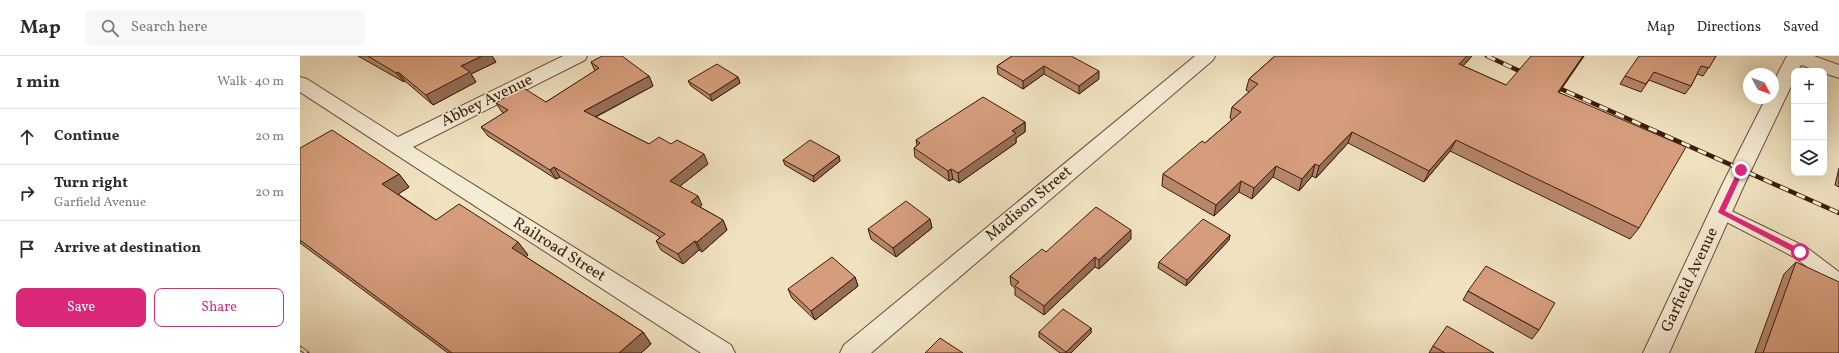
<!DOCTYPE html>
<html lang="en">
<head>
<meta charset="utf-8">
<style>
	:root { --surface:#fff; --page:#f7f7f7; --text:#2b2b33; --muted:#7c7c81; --line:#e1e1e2; --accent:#db2777 }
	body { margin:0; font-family:Vollkorn,serif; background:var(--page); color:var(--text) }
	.controls { position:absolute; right:12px; top:12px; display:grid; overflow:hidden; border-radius:8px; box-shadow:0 4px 16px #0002 }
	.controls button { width:36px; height:36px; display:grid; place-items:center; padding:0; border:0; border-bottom:1px solid var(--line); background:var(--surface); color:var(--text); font:20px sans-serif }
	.compass { position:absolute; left:1443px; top:12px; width:36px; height:36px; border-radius:50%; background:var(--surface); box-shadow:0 4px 16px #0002; rotate:131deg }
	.stop { position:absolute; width:12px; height:12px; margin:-9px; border:3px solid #db2777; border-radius:50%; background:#fff }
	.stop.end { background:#db2777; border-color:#fff; box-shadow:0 1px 4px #0008 }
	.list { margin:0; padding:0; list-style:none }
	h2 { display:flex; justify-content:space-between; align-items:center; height:52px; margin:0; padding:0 16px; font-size:17px }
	h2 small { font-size:13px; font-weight:400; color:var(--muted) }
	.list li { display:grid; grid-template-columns:26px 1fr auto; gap:12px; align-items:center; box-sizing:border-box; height:56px; padding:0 16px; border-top:1px solid var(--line) }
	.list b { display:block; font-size:15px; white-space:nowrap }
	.list p { margin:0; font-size:13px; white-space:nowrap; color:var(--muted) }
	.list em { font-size:13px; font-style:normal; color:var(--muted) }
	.actions { display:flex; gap:8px; padding:12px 16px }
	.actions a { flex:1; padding:9px 0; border:1px solid var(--accent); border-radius:8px; text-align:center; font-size:14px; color:var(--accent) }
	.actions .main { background:var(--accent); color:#fff }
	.icon { flex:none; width:22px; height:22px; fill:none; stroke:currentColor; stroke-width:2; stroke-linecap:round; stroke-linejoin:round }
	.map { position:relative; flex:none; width:1539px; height:297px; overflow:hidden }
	header { display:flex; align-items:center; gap:24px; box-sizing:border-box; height:56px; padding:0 20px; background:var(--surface); border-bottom:1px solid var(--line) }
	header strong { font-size:19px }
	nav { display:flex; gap:22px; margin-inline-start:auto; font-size:14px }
	.search { width:280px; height:36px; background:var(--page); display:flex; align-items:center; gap:10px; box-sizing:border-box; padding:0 14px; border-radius:8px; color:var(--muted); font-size:15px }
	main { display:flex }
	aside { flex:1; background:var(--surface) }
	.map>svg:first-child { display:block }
</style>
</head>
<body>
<header>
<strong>Map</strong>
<div class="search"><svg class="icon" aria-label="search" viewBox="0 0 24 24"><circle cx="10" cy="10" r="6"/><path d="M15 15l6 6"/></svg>Search here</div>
<nav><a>Map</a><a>Directions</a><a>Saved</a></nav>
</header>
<main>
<aside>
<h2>1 min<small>Walk · 40 m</small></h2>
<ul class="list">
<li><svg class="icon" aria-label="ahead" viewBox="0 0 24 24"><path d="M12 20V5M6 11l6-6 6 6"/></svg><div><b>Continue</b></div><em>20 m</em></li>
<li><svg class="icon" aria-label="right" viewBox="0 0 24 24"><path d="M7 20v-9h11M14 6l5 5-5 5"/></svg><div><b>Turn right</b><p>Garfield Avenue</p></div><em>20 m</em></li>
<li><svg class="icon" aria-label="arrive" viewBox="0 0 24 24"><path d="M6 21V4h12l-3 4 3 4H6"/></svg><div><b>Arrive at destination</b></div></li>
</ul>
<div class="actions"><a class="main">Save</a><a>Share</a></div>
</aside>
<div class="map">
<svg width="1539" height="297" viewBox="0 0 1539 297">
	<rect width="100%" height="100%" fill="#f0e1bf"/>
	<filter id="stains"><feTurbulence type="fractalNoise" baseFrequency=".005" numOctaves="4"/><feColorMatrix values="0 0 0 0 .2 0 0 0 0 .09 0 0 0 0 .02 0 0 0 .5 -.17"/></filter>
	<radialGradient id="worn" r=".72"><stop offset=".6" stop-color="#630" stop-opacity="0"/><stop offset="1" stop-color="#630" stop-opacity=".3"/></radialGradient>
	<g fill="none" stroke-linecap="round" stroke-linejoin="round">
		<defs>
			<path id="lane" d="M1421,150L1506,191L1539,216V232L1533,230L1494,201L1415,160L1413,156L1415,152Z"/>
			<path id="street" d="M263,0H287L285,4L113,91L431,289L435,297H401L0,36V21L7,23L98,81Z
				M895,0H915L913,4L571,297H540L544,289Z
				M1487,0H1514L1539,9V22L1524,17V15H1518L1501,9L1498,15H1494V24L1445,127L1369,297H1343L1423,127L1466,42H1473V27Z"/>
		</defs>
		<use href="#lane" stroke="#694d37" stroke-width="2"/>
		<use href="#street" stroke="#694d37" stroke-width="2"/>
		<use href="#lane" fill="#f5ecd5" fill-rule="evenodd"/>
		<use href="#street" fill="#f5ecd5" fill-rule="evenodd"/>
		<defs>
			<path id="rail" d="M1187,0L1228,19
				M1250,28L1539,157
				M0,292L7,297"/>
		</defs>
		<use href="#rail" stroke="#3c1c0a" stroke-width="4.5"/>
		<use href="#rail" stroke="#f5ecd5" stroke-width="3" stroke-dasharray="9" stroke-linecap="butt"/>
	</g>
	<path fill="#b7876b" stroke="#3c1c0a" d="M58,0H192L196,6L171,18L176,26L133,49L105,25L104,26Z
		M712,0L799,23L779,38L744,18L723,33L698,18L697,10Z
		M975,0H1172L1163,10L1206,29L1284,0L1259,36L1339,172L1330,183L1150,95L1124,126L1048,87L1016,122L1012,120L999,135L973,121L952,143L939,136L914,160L862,130L863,118L905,87L932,64L930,62L932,51L949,36L946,34L949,23Z
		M1416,0L1403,20L1397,18L1391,30L1385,38L1349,24L1341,36L1320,28L1325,20Z
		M291,6L349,20L353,30L296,61L349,88H371L408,108L380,130L402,149L400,151L423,164L427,174L402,196L399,194L383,208L361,194L356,185L360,181L260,121L256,123L188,80L181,71L204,57L202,56L196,47L246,46L295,15Z
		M438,21L440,27L412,45L391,30L388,25Z
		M725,66V76L716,82V87L659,127L653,123L649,125L615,101L614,92L617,89L616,84Z
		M0,92L99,118L109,131L98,138L136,164L218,186L228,199L226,201L343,276L351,288L341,297H148L0,187Z
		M539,100L540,105L514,126L485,109L483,104Z
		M1539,112V131L1535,129Z
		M630,163L632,172L596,201L571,183L568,173Z
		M930,179L929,184L886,230L858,212L859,206Z
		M831,183L799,213L795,211L744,259L715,239V232L711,229L710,220L746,196Z
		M1496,206L1539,297H1455L1484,218Z
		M555,221L558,230L515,264L492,242L488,233Z
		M1168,235L1239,274L1232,283L1163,244Z
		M791,272V277L771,297H760L739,281V276Z
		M1133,290L1194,297H1129Z"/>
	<path fill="#956e57" stroke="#3c1c0a" d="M182,0H192L196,6L171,18L176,26L133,49L126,39L161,10Z
		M1167,0H1172L1154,20L1159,8Z
		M1283,0H1284L1252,47L1258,36Z
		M744,10V18L723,33V25Z
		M799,15V23L779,38V30Z
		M98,16L105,25L104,26L96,17Z
		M349,20L353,30L289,64L284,55Z
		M438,21L440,27L412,45L410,39Z
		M725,66V76L716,82V87L659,127L658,117L712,75Z
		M1052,76L1048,87L1016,122L1019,110Z
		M1156,84L1150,95L1124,126L1129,115Z
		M404,98L408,108L375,134L370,125Z
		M539,100L540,105L514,126L513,120Z
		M1015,108L1012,120L999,135L1002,123Z
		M976,110L973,121L952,143L954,132Z
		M254,111L260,121L256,123L250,114Z
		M651,113L653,123L649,125L648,115Z
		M99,118L109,131L94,141L82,128Z
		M941,125L939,136L914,160L916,149Z
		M398,140L402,149L395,155L391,146Z
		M630,163L632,172L596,201L593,192Z
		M423,164L427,174L402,196L397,186Z
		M831,174V183L799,213V204Z
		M930,179L929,184L886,230L887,224Z
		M395,185L399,194L383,208L378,198Z
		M218,186L228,199L222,205L212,192Z
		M795,201V211L744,259V250Z
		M555,221L558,230L515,264L511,255Z
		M791,272V277L771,297H766V296Z
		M343,276L351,288L341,297H319Z"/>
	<path fill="#d59d7c" stroke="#3c1c0a" d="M68,0H182L161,10L170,16L126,39L98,16L96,17Z
		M302,0H322L349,20L284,55L349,88L359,81L371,88L377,84L404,98L370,125L398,140L391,146L423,164L397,186L395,185L378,198L356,185L365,178L254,111L250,114L181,71L208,54L196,47L222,31L246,46L299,12L291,6Z
		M712,0H771L799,15L779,30L744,10L723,25L697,10Z
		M975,0H1167L1159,8L1206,29L1231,0H1283L1258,36L1386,91L1339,172L1156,84L1129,115L1052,76L1019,110L1015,108L1002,123L976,110L954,132L941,125L916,149L863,118L902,85L905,87L941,56L932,51L958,28L949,23Z
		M1339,0H1416L1409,12L1401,10L1391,30L1354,16L1346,28L1325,20Z
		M417,8L438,21L410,39L388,25Z
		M683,41L725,66L712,75L716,77L658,117L651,113L648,115L614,92L620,87L616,84Z
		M32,74L99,118L82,128L136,164L159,148L218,186L212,192L343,276L319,297H152L0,184V92Z
		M510,84L539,100L513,120L483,104Z
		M606,145L630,163L593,192L568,173Z
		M796,151L831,174L799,204L795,201L744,250L715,230L719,226L710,220L742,193L746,196Z
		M903,163L930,179L887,224L859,206Z
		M532,201L555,221L511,255L488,233Z
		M1496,206L1539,226V297H1463Z
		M1186,210L1255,247L1239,274L1168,235Z
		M763,253L791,272L766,296L739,276Z
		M1147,270L1194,297H1145L1133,290Z
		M640,282L663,297H625Z"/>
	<path fill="#db2777" d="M1439,112L1444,114L1425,155L1502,194V198H1497L1419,157L1418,156Z"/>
	<g text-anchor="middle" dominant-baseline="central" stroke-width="3" stroke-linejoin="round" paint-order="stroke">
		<g font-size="16" fill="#3c1c0a" stroke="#f5ecd5">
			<text transform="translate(187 45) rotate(-26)">Abbey Avenue</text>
			<text transform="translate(729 148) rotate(-40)">Madison Street</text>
			<text transform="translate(259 194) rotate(32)">Railroad Street</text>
			<text transform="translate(1390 224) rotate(-65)">Garfield Avenue</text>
		</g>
	</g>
	<rect width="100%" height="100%" filter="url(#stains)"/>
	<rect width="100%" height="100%" fill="url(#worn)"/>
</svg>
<div class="controls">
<button>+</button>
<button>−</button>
<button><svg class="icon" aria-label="layers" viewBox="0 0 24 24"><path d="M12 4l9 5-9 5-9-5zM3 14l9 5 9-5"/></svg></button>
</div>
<svg class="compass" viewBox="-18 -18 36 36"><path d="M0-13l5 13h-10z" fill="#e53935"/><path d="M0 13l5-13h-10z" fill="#7c7c81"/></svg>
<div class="stop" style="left:1500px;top:196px"></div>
<div class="stop end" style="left:1441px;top:114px"></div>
</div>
</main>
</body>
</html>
